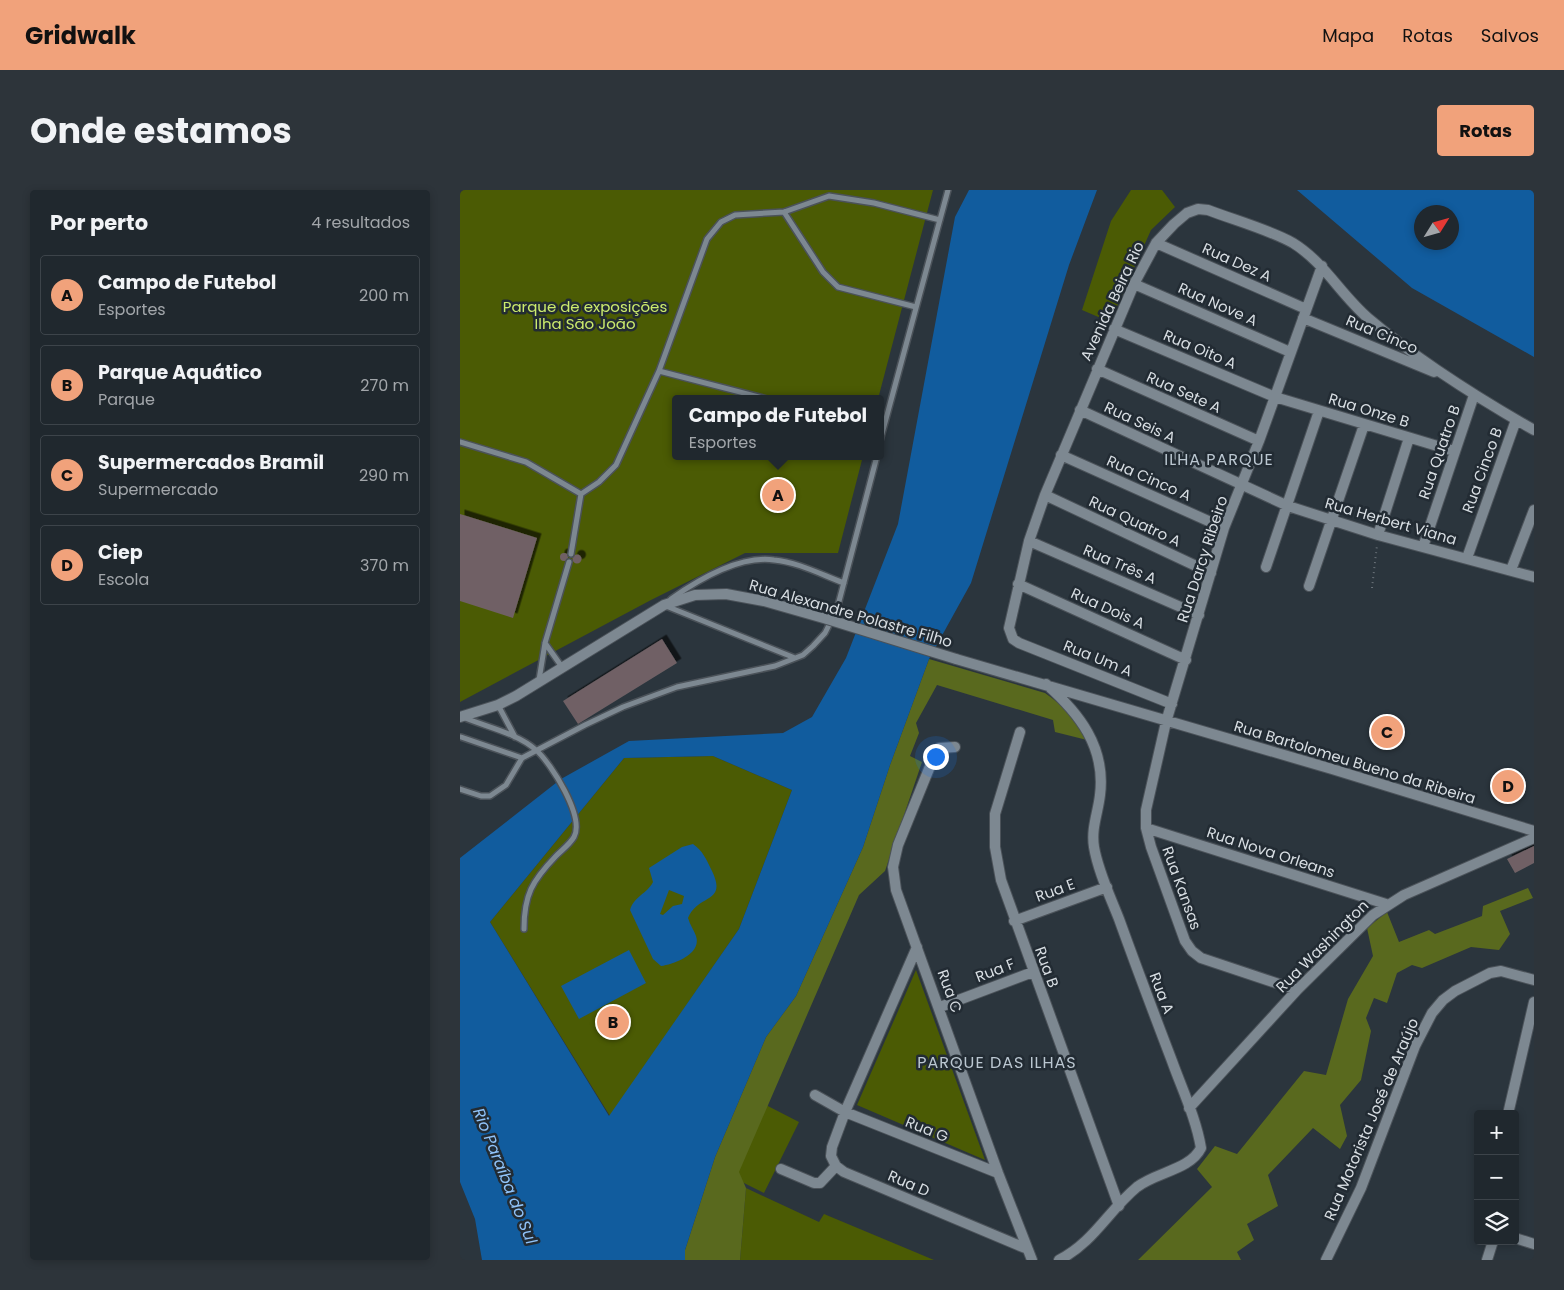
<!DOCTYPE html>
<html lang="pt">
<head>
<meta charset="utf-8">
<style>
	:root { --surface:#20282e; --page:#2d343a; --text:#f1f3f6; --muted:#a2a6aa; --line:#3d444a; --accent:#f1a27b }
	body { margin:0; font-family:Poppins,sans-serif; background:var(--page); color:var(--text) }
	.controls { position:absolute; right:15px; bottom:15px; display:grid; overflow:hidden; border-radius:5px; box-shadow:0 2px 8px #0003 }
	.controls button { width:45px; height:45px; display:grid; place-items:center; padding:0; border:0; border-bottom:1px solid var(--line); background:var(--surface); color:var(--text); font:25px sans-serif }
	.compass { position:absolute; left:954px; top:15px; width:45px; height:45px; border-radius:50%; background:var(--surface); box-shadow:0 2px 8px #0003; rotate:53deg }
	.you { position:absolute; left:475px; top:566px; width:18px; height:18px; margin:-12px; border:4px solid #fff; border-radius:50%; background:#1a73e8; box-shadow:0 0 0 8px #1a73e833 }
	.badge { display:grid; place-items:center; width:32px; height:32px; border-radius:50%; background:var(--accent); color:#111; font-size:16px; font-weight:700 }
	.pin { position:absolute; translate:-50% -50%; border:2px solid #fff; box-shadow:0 1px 5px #0006 }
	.popup { position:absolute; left:212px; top:205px; width:212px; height:65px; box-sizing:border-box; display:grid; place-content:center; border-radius:5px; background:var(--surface); filter:drop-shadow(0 1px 4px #0005); font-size:16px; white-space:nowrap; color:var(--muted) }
	.popup b { font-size:19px; color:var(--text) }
	.popup::after { content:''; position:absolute; left:50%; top:100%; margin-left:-10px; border:10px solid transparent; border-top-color:var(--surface) }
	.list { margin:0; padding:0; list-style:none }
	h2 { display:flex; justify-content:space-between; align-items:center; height:65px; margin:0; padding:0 20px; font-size:21px }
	h2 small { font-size:16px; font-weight:400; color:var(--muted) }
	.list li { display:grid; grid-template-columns:32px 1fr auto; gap:15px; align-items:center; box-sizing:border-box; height:80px; margin:0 10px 10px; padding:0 10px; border:1px solid var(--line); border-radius:5px }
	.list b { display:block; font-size:19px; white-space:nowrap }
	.list p { margin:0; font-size:16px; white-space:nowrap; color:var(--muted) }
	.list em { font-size:16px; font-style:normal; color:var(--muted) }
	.icon { flex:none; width:28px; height:28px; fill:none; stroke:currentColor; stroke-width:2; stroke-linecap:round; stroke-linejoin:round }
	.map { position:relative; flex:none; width:1074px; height:1070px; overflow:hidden; border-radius:5px }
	header { display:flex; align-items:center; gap:30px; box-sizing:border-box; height:70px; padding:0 25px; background:var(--accent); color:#111 }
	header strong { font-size:24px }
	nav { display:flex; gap:28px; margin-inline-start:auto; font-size:18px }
	.intro { display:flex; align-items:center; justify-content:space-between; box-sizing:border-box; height:120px; padding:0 30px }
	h1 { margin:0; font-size:35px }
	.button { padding:12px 22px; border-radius:5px; background:var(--accent); color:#111; font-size:18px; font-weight:700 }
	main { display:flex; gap:30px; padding:0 30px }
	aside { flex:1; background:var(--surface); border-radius:5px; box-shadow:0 2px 8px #0003 }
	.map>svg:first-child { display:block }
</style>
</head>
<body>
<header>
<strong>Gridwalk</strong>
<nav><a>Mapa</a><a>Rotas</a><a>Salvos</a></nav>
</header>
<div class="intro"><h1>Onde estamos</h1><a class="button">Rotas</a></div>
<main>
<aside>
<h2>Por perto<small>4 resultados</small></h2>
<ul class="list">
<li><span class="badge">A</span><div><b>Campo de Futebol</b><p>Esportes</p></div><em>200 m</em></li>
<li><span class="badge">B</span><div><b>Parque Aquático</b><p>Parque</p></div><em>270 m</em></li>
<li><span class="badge">C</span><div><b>Supermercados Bramil</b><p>Supermercado</p></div><em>290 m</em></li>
<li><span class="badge">D</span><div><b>Ciep</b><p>Escola</p></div><em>370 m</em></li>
</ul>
</aside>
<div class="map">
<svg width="1074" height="1070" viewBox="0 0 1074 1070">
	<defs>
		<filter id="shadow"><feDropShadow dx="4.5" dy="-4.5" stdDeviation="0" flood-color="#0009"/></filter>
	</defs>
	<rect width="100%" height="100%" fill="#2b353d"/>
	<path fill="#4b5b04" d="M0,0H473L418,209H216V266H403L378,363H285L191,410L0,512Z
		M671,0H702L715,17L691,40L650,132L622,120L651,31Z
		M253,566L332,600L279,739L150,926L30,732L164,568Z
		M456,780L525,970L397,915Z
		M298,911L339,932L304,1003L266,984Z
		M286,998L359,1032L364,1024L474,1070H280Z"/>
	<path fill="#59691e" d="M469,469L585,503C604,516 616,530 627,550L595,542L593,530L477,495L456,533L459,543L450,566L462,572L425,681L399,705L279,982L286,998L280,1070H225V1060L255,967L306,847L336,806L403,657L430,575Z
		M1068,698L1073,708L1040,721L1050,744L1039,760L1011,757L962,778L952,775L937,783L927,813L914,808L906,828L911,841L901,890L880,915L887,946L880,959L853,938L808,985L818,1016L787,1034L794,1050L777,1062L781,1070H678L752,997L737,979L755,956L777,964L844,881L866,885L888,809L913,766L907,738L927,722L939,752L969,740L975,744L1022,726L1023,716Z"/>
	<path fill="#115c9e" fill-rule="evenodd" d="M509,0H637L609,75L511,393L469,469L430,575L403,657L336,806L306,847L255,967L225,1060V1070H22L15,1029L0,992V668L101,589L169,551L323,543L352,527L386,468L438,334L495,27ZM253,566L332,600L279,739L149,926L30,732L164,568Z
		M837,0H1074V167L952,98ZM962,22H992V52H962Z
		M233,654C243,661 246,669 251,679C269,714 238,703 228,728C230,735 234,740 236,746C242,764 214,774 201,776L193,769L170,720C174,706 187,704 193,692L189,678L222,657ZM209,700L224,706L222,714L213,716L203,725L200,724Z
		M169,760L186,793L119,829L101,796Z"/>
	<path fill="#6f6165" filter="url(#shadow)" d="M0,324L77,348L53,428L0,411Z
		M100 367a4 4 0 1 1 8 0a4 4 0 1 1-8 0Z
		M112.5 369a4.5 4.5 0 1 1 9 0a4.5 4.5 0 1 1-9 0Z
		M202,449L217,473L118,534L103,511Z
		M1074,656V673L1055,683L1047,669Z"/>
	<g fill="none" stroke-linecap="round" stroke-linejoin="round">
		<defs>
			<path id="lane" d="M324,22L363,82L378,97L456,117
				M199,181L247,49L261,32L275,25L324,22L369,6L414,13L480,30
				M420,251L488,0
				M0,252L66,272L121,304L111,364
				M121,304L139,292L156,275L199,181L307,209
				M211,409C238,390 280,365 314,370C338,372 362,385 384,393
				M206,416L335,468
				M85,453L102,477
				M79,490L85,453L109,372
				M38,515L55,547
				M3,527C26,537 57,543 76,560C91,573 125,627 114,647C110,654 102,660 96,666C72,691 64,705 64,739
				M1,547L62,568
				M0,599L21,606H30L46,595L62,568L125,535L163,517L217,497L315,476L343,465L353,456L365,443L377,419L417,266"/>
			<path id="street" d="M696,53L846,119
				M674,94L830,162
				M843,128L974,182
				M654,139L815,207L994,261
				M637,179L799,251
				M620,220L828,316L918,345L1074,387
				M601,265L764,338
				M585,305L751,383
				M918,345L949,248
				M569,351L739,425
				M963,357L1014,205
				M1007,368L1056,230
				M806,377L859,221
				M1051,380L1074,320
				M558,394L726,470
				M849,396L904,235
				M496,469L872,579L1074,641
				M586,494C619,523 646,557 640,605C638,623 631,638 634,657C638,681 650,706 659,729C676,776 694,824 712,871C722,899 736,928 741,958C730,980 696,982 677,997C648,1021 634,1052 599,1070
				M712,514L559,453L553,449L549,438L569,351L585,305L674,94L696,53L714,34L727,23L738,19L748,20C774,30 810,40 833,53C864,72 881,105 908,128C959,171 1016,207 1074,240
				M0,527L38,515L56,506L204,415L235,405L266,404L304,411L367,429
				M560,542L535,624V657L541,690L659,1016
				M495,557L479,558L475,564L438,655L433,677L436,700L538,983L572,1070
				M686,638L926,714
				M554,731L647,697
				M457,757L385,922L372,957L371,966L376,976L384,982L565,1058
				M837,800L741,768L732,761L725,751L691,657L686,638V620L706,532L764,338L799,251L862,76
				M480,817L573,782
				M355,905L385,922L538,983
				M729,918L837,800L913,725L944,705L1074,648
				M1048,924L1074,812
				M321,979L354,993H360L376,976
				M1055,1048L1074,1054
				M866,1070L901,998L955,856L972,823L983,810L995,801L1030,783L1041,781L1074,790
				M1027,1070L1033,1051"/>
		</defs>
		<use href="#lane" stroke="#4b5259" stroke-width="8"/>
		<use href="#street" stroke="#4b5259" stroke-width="12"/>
		<path stroke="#6a7279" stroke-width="2" stroke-dasharray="1 4" stroke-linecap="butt" d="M912,398L917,355"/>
		<use href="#lane" stroke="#7d8891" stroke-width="5"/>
		<use href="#street" stroke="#7d8891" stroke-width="10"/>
		<defs>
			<path id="street-bridge" d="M367,429L496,469"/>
		</defs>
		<use href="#street-bridge" stroke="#4b5259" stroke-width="12" stroke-linecap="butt"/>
		<use href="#street-bridge" stroke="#7d8891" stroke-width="10"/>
	</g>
	<g text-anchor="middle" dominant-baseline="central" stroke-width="5" stroke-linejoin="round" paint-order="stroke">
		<g font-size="15" fill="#d8dee3" stroke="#222b33">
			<text transform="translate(777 72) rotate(24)">Rua Dez A</text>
			<text transform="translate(652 111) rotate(-65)">Avenida Beira Rio</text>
			<text transform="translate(758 114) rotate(24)">Rua Nove A</text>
			<text transform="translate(922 144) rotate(23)">Rua Cinco</text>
			<text transform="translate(740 159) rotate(23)">Rua Oito A</text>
			<text transform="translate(724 202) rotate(24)">Rua Sete A</text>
			<text transform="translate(909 220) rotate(17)">Rua Onze B</text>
			<text transform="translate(680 232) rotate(25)">Rua Seis A</text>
			<text transform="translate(979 262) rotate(-71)">Rua Quatro B</text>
			<text transform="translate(1022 280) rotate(-70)">Rua Cinco B</text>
			<text transform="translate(689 288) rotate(24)">Rua Cinco A</text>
			<text transform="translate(675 331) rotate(25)">Rua Quatro A</text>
			<text transform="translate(931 331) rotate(16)">Rua Herbert Viana</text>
			<text transform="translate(742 369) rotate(-72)">Rua Darcy Ribeiro</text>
			<text transform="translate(660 374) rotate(23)">Rua Três A</text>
			<text transform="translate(648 418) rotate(24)">Rua Dois A</text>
			<text transform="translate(391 423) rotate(16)">Rua Alexandre Polastre Filho</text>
			<text transform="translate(638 468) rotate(22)">Rua Um A</text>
			<text transform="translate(895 572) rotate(17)">Rua Bartolomeu Bueno da Ribeira</text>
			<text transform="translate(811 662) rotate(18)">Rua Nova Orleans</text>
			<text transform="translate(722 698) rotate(70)">Rua Kansas</text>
			<text transform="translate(595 700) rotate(-20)">Rua E</text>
			<text transform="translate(862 756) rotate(-45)">Rua Washington</text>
			<text transform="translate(587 777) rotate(70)">Rua B</text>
			<text transform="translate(535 780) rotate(-21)">Rua F</text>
			<text transform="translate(490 801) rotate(70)">Rua C</text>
			<text transform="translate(702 803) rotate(69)">Rua A</text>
			<text transform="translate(911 929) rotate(-67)">Rua Motorista José de Araújo</text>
			<text transform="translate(467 939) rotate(22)">Rua G</text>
			<text transform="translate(449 993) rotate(23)">Rua D</text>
		</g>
		<g font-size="15" fill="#cceb6d" stroke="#222b33">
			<text x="125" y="116">Parque de exposições<tspan x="125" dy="17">Ilha São João</tspan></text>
		</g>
		<g font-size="16" letter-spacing="1" fill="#bbc7d1" stroke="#222b33">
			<text x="759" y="269">ILHA PARQUE</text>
			<text x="537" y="872">PARQUE DAS ILHAS</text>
		</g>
		<g font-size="16" font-style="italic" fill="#90c3f9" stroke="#222b33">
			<text transform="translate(45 986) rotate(68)">Rio Paraíba do Sul</text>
		</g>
	</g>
</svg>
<div class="controls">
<button>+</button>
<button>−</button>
<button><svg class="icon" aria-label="layers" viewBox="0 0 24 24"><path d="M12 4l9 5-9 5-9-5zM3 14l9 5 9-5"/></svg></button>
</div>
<svg class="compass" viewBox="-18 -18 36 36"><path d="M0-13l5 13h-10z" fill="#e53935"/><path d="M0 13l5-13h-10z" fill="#a2a6aa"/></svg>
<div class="you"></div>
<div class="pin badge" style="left:318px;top:305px">A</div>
<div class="popup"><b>Campo de Futebol</b>Esportes</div>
<div class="pin badge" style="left:153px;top:832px">B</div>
<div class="pin badge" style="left:927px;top:542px">C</div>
<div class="pin badge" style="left:1048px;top:596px">D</div>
</div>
</main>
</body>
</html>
